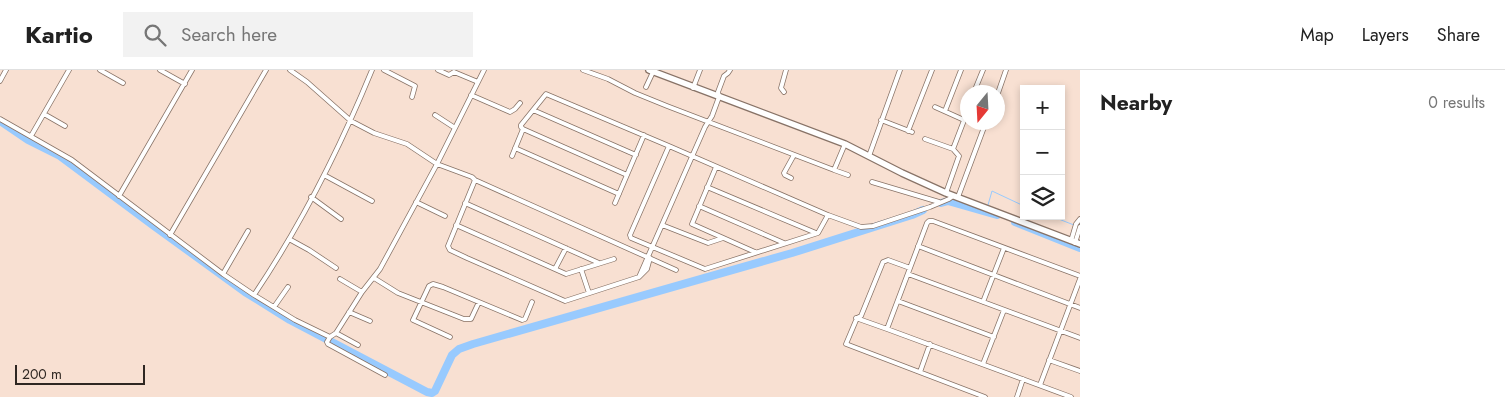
<!DOCTYPE html>
<html lang="en">
<head>
<meta charset="utf-8">
<style>
	:root { --surface:#fff; --page:#f2f2f2; --text:#222; --muted:#767676; --line:#e0e0e0 }
	body { margin:0; font-family:Jost,sans-serif; background:var(--page); color:var(--text) }
	.controls { position:absolute; right:15px; top:15px; display:grid; overflow:hidden; border-radius:0px; box-shadow:0 2px 8px #0003 }
	.controls button { width:45px; height:45px; display:grid; place-items:center; padding:0; border:0; border-bottom:1px solid var(--line); background:var(--surface); color:var(--text); font:25px sans-serif }
	.compass { position:absolute; left:960px; top:15px; width:45px; height:45px; border-radius:50%; background:var(--surface); box-shadow:0 2px 8px #0003; rotate:198deg }
	.scale { position:absolute; left:15px; bottom:12px; width:130px; box-sizing:border-box; padding-left:5px; border:2px solid #2f2722; border-top:0; font-size:14px; line-height:18px; white-space:nowrap; color:#2f2722; -webkit-text-stroke:4px #f8e0d2; paint-order:stroke }
	.list { margin:0; padding:0; list-style:none }
	h2 { display:flex; justify-content:space-between; align-items:center; height:65px; margin:0; padding:0 20px; font-size:21px }
	h2 small { font-size:16px; font-weight:400; color:var(--muted) }
	.icon { flex:none; width:28px; height:28px; fill:none; stroke:currentColor; stroke-width:2; stroke-linecap:round; stroke-linejoin:round }
	.map { position:relative; flex:none; width:1080px; height:327px; overflow:hidden }
	header { display:flex; align-items:center; gap:30px; box-sizing:border-box; height:70px; padding:0 25px; background:var(--surface); border-bottom:1px solid var(--line) }
	header strong { font-size:24px }
	nav { display:flex; gap:28px; margin-inline-start:auto; font-size:18px }
	.search { width:350px; height:45px; background:var(--page); display:flex; align-items:center; gap:12px; box-sizing:border-box; padding:0 18px; border-radius:0px; color:var(--muted); font-size:19px }
	main { display:flex }
	aside { flex:1; background:var(--surface) }
	.map>svg:first-child { display:block }
</style>
</head>
<body>
<header>
<strong>Kartio</strong>
<div class="search"><svg class="icon" aria-label="search" viewBox="0 0 24 24"><circle cx="10" cy="10" r="6"/><path d="M15 15l6 6"/></svg>Search here</div>
<nav><a>Map</a><a>Layers</a><a>Share</a></nav>
</header>
<main>
<div class="map">
<svg width="1080" height="327" viewBox="0 0 1080 327">
	<rect width="100%" height="100%" fill="#f8e0d2"/>
	<g fill="none" stroke-linecap="round" stroke-linejoin="round">
		<path stroke="#98cafe" stroke-width="1" d="M988,135L992,121L1024,136
			M1051,146L1079,157"/>
		<path stroke="#98cafe" stroke-width="8" d="M0,51L28,70L60,86L154,156L245,222L290,250L427,322L432,323L435,321L452,285L459,279L473,274L792,183L912,145L923,140
			M941,133L948,131L997,145
			M1015,152L1080,178"/>
		<defs>
			<path id="street" d="M100,0L123,13
				M160,0L185,14
				M290,0L307,12L351,51L374,63L407,74L437,94L472,107L475,110L676,200
				M384,0L415,16L412,27
				M438,0L449,5L454,2L478,12
				M583,0L608,9L635,23L667,36L834,100L845,74
				M0,11L6,0
				M646,17L653,2
				M693,18L700,0
				M784,22L781,18L786,0
				M974,22L983,0
				M998,23L1006,0
				M471,25L510,42L515,39L520,33
				M935,37L964,50
				M533,40L636,85
				M945,41L961,0
				M44,44L65,56
				M435,45L455,58
				M0,49L72,90L223,204L254,225L295,250L330,267
				M881,50L912,62
				M523,59L627,105
				M908,61L932,0
				M31,66L69,0
				M925,69L953,79L959,86L946,123
				M669,76L630,165L631,168L705,199L818,163L828,145
				M515,78L619,124
				M953,79L968,40
				M512,86L523,59L521,57V55L546,24L669,76L828,145L861,157L873,156L930,137L949,129L953,126
				M869,86L900,0
				M716,97L692,154L755,182
				M834,100L848,105
				M324,105L372,131
				M791,108L785,105L784,103L794,85
				M475,110L448,176L450,180L467,188L565,231L639,207L647,199L650,188
				M872,112L939,132
				M707,117L816,163
				M119,126L192,0
				M311,127L341,149
				M958,127L986,52
				M416,132L445,146
				M465,133L599,193
				M615,133L644,65
				M699,136L784,173
				M456,155L566,204L614,189
				M662,155L708,173L723,168
				M170,165L266,0
				M289,169L309,180L336,198
				M1071,171L1076,154L1080,149
				M1075,173L1080,157
				M918,176L1080,238
				M910,198L888,190L883,192L861,246L857,248L846,274L985,327
				M555,199L566,178
				M581,199L589,223
				M223,204L248,161
				M908,204L1080,268
				M639,207L705,57L712,46L719,27L718,22L724,6L728,3L730,0
				M374,208L398,223L464,249H471L479,232
				M340,209L362,222
				M254,225C301,155 340,78 372,0
				M898,231L994,267
				M983,232L1004,178
				M274,237L288,217
				M349,242L370,251
				M856,248L887,259L1071,327
				M887,259L927,153L929,151H933L1080,206
				M336,263L358,275
				M450,267L413,250L429,216L433,214L443,217L522,250L525,249L532,232
				M1049,290L1080,301
				M983,294L1004,240
				M920,302L930,274
				M385,305L328,274L327,272L330,267L336,263L362,222L380,199L437,94L484,0
				M1040,315L1080,209
				M1017,327L1023,309"/>
			<path id="secondary" d="M649,0L845,74L902,103L946,123L1080,174"/>
		</defs>
		<use href="#street" stroke="#887367" stroke-width="5.5"/>
		<use href="#secondary" stroke="#887367" stroke-width="8"/>
		<use href="#street" stroke="#fff" stroke-width="4"/>
		<use href="#secondary" stroke="#fff" stroke-width="5.5"/>
	</g>
</svg>
<div class="controls">
<button>+</button>
<button>−</button>
<button><svg class="icon" aria-label="layers" viewBox="0 0 24 24"><path d="M12 4l9 5-9 5-9-5zM3 14l9 5 9-5"/></svg></button>
</div>
<svg class="compass" viewBox="-18 -18 36 36"><path d="M0-13l5 13h-10z" fill="#e53935"/><path d="M0 13l5-13h-10z" fill="#767676"/></svg>
<div class="scale">200 m</div>
</div>
<aside>
<h2>Nearby<small>0 results</small></h2>
<ul class="list">
</ul>
</aside>
</main>
</body>
</html>
